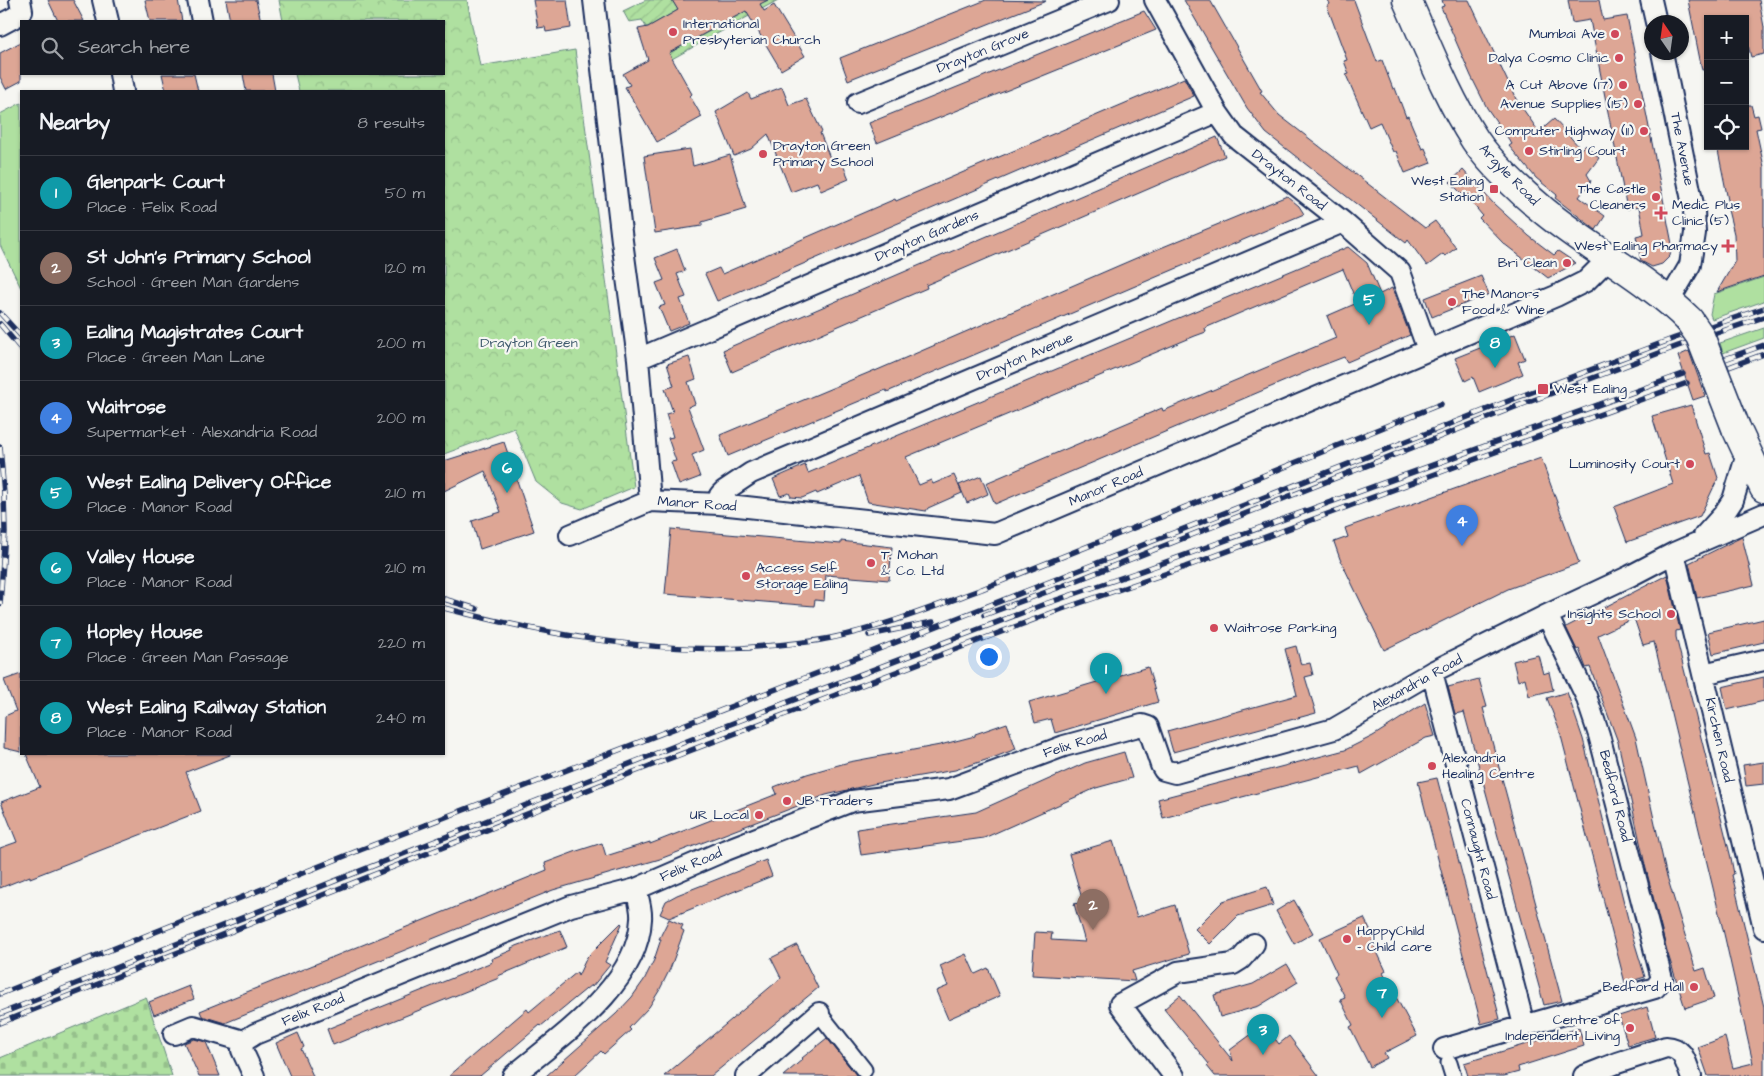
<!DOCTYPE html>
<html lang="en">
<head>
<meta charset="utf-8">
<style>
	:root { --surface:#171b24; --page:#242831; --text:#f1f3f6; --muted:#9ea1a6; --line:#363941; --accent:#d93025 }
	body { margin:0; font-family:"Architects Daughter",sans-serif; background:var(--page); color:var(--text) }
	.controls { position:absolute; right:15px; top:15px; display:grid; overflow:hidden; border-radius:0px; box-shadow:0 1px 4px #0004 }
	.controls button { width:45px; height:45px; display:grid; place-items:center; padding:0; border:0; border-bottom:1px solid var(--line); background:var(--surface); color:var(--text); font:25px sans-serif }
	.compass { position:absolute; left:1644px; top:15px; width:45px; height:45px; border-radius:50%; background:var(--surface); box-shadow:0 1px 4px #0004; rotate:347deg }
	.you { position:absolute; left:988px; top:656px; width:18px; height:18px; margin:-12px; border:4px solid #fff; border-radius:50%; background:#1a73e8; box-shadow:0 0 0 8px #1a73e833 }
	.badge { display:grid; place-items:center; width:32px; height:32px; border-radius:50%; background:var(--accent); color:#fff; font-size:16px; font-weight:700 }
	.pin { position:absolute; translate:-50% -41px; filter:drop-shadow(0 1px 2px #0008) }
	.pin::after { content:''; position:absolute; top:26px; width:18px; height:15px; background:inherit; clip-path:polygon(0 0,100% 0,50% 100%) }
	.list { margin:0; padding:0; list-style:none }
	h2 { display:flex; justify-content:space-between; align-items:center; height:65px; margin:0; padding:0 20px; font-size:21px }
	h2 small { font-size:16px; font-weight:400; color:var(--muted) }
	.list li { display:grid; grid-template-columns:32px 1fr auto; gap:15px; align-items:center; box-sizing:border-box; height:75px; padding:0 20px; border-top:1px solid var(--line) }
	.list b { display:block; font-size:19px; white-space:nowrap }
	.list p { margin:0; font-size:16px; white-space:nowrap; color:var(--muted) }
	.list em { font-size:16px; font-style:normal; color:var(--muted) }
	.icon { flex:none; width:28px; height:28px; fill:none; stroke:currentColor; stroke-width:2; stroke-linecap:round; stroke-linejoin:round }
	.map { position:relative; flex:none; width:1764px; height:1076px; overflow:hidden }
	.search { position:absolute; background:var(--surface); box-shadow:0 1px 4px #0004; left:20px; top:20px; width:425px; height:55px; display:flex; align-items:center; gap:12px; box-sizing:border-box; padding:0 18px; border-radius:0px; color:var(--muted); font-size:19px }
	.panel { position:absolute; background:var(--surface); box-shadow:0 1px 4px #0004; left:20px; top:90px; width:425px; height:665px; border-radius:0px }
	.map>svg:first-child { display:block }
</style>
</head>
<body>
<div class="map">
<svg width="1764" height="1076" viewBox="0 0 1764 1076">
	<defs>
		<pattern id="cemetery-stones" width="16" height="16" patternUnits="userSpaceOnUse" patternTransform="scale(1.25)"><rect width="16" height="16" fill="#afe0a0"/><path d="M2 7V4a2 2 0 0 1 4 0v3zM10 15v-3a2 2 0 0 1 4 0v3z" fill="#96c08c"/></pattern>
		<pattern id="park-crowns" width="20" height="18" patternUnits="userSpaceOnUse" patternTransform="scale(1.25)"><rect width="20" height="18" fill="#afe0a0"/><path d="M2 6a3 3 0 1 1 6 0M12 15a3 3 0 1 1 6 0" fill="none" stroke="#96c08c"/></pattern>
		<pattern id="garden-furrows" width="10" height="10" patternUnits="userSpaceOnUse" patternTransform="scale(1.25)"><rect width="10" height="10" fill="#afe0a0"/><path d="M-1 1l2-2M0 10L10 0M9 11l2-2" fill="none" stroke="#96c08c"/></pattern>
	</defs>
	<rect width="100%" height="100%" fill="#f6f6f2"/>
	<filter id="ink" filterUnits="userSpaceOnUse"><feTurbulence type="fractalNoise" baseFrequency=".02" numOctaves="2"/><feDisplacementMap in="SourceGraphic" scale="10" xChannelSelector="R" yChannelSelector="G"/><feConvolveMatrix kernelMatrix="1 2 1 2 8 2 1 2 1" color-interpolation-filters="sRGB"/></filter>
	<g filter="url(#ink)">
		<path fill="#afe0a0" stroke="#65887f" d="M21,103V288L0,245V114Z
			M1764,277V301L1712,319L1710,314L1714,294Z
			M1764,328V338L1723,353L1720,343Z"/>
		<path fill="url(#cemetery-stones)" stroke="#65887f" d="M146,997L172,1076H0V1058Z"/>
		<path fill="url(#park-crowns)" stroke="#65887f" d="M279,0H467L480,66L575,50L634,487L582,509L562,503L536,482L514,428L444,454V91H299L295,74H444V21H283Z"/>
		<path fill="url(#garden-furrows)" stroke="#65887f" d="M646,0H672L678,10L648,27H646L642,20L629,22L623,11Z
			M758,0H778L670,60L667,54L760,4Z"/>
		<path fill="#dda695" stroke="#1b2f5e" d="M48,0H73L84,21H58Z
			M145,0H178L182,21H150Z
			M226,0H256L261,21H230Z
			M533,0H567L571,28L546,32L545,27L538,28Z
			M672,0H768L760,4L764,11L774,5L805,56L781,70L746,11L669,53L692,94L690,96L702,117L657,142L625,87L630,85L623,74L648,60L638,29L648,27L678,10Z
			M986,0L1046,1L848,80L840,58Z
			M1184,0H1210L1262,91L1260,92L1279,115L1425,228L1435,221L1456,248L1445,256L1443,254L1427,266L1408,240L1406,243L1266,133L1247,108Z
			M1328,0H1354L1377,62L1382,60L1393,89L1395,88L1406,117L1408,116L1422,149L1425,148L1431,163L1405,173L1396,151L1393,152L1380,122L1369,127L1346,75L1349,74L1344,61L1347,60L1327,6L1330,4Z
			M1442,0H1469L1516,99L1539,132L1554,119L1581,149L1585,145L1599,158L1587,174L1591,181L1579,197L1605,216L1596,230L1555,198L1557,195L1536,178L1509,146L1512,144L1487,108L1471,76L1441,7L1444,6Z
			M1568,0H1599L1603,20L1627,16L1672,244L1670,256L1662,264L1652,267L1641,261L1636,236L1644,234L1639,207L1627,209L1590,20L1572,23Z
			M1688,0H1759L1764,27V54L1751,57L1745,33V19H1708V69L1702,70Z
			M1144,11L1156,30L877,143L869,123Z
			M21,42V81L6,89L0,77V53Z
			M162,74H194L198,91H166Z
			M243,74H272L275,91H246Z
			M1184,78L1194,96L717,301L705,274L719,268L722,274L895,199L896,201Z
			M782,87L789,105L806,99L822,132L820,133L832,163L841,160L849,179L821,191L817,182L791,192L768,134L751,149L734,156L716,112L748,93L751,99Z
			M1745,105H1751L1754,116L1758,115L1761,128L1756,129L1764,167V276L1717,292L1735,261L1734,234L1728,210H1730L1717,146H1745Z
			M1217,137L1225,156L926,285L927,288L732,372L723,350Z
			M690,149L693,166L730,155L746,209L702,222V226L655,233L644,156Z
			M1463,170L1494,204L1529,236L1554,255L1558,251L1576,263L1548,278L1503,243L1479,218L1482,215L1467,197L1466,198L1450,182Z
			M1287,196L1299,206L1304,214L887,392L886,390L728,456L720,435L875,370V371L1141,256Z
			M1348,247L1367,263L1380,294L1392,288L1410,335L1347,362L1344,357L1318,367L995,504L986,483L1162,408L1163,411L1336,338L1327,316L1357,303L1343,269L1205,328L1206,332L1195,336L906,457L919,485L931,480L933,484L954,475L962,493L928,508L926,511L868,502L859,476L817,494L816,492L802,498L791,497L789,493L780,496L773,479L805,465L808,473L832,463Z
			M677,249L685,271L677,274L686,297L680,299L689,323L669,331L659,307L665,305L656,283L664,280L655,258Z
			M1481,276L1489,294L1432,317L1425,298Z
			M1515,334L1525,359L1518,362L1523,374L1479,392L1473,377L1465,381L1455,358Z
			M1689,351L1705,396L1693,400L1678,356Z
			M689,357L696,379L688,382L695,404L688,407L704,450L692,455L700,477L679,485L671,462L676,461L668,438L673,437L666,414L673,412L665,389L674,386L667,364Z
			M1691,405L1706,454L1710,453L1718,478L1700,516L1627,542L1614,507L1673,484L1652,416Z
			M504,442L534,531L480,549L472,521L501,512L485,471L444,491V461Z
			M1541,458L1579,563L1508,589L1384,650L1340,559L1334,542L1348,537L1345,528Z
			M981,476L988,494L967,503L959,485Z
			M671,529L841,544V541L892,547L889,580L826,575L824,601L815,600L814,606L665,594Z
			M1742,537L1754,585L1697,598L1689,563Z
			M1667,575L1680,630L1676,631V637L1731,858L1734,874L1732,875L1764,1007V1076H1708L1698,1047L1725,1037L1733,1068L1753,1063L1725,938L1654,642L1643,645L1634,618L1598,635L1636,738L1666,873L1696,971L1705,968L1714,998L1685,1008L1667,951L1645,865L1618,742L1590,667L1586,668L1579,649L1577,650L1566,627Z
			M1764,619V642L1713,654L1708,632Z
			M1296,646L1301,665L1310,663L1313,675L1305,677L1316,713L1173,752L1167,731L1297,695L1285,649Z
			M1538,655L1543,674L1549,672L1553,690L1529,696L1525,678L1518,681L1513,661Z
			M1148,667L1158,702L1055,733L1051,719L1035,723L1029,702Z
			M21,674V752L4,748L5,716L16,711L4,680Z
			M1764,677V701L1727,710L1722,687Z
			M1479,679L1487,707L1483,708L1562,1001L1544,1005L1464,712L1455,714L1448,687Z
			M1567,692L1583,739L1631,931L1645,977L1625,983L1560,732L1547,698Z
			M1425,703L1435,736L1426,738L1361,774L1359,766L1163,818L1158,799L1345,750L1373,736Z
			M1007,723L1016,749L995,757L955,770L873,784L826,795L660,859L553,890L225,1023L202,1016L200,1011L547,870L545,863L577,851L602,843L606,856L650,842V844L777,794L774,787L807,774L849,762L940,745L975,736V734Z
			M1124,752L1132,778L1096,788L984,838L861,855L857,829L976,812L1085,763Z
			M26,754H230V755L186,772L201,811L30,878V876L0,888V848L17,842L1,802L40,787Z
			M1764,762V784L1746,786L1743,765Z
			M1437,778L1500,1019L1481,1024L1418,782Z
			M1113,841L1137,917L1175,905L1189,954L1132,971L1135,981L1032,975L1035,932L1052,933L1051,940L1085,942L1074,904L1083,902L1069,854Z
			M766,860L772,876L669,918L660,914L666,901L677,895Z
			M1267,887L1273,905L1238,916L1210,944L1195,929L1223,901Z
			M1294,900L1313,933L1294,944L1276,911Z
			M1364,918L1375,940L1372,941L1386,971L1383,973L1417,1036L1384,1053L1387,1058L1370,1067L1350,1027L1353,1025L1340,999L1345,997L1334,976L1337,974L1320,938Z
			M669,919L683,925L681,929L684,931L670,969L659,991L649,1007L629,1028L631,1030L604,1054L601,1051L574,1076H546L616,1014L632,997L644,980L654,960L661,939H659Z
			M621,923L622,924L605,962L610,965L592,987L591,985L541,1026L540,1025L480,1076H449L527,1009L529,1012L577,972L578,976L587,957Z
			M560,930L567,947L498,976L499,978L333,1045L327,1029L492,962L491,959L512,950L511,948Z
			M797,945L818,988L711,1076H664L781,978L771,958Z
			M966,954L975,974L988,968L1000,996L948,1019L936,991L948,986L940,966Z
			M1287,964L1298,982L1259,1006L1220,1017L1214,995L1253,984Z
			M189,986L194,999L154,1015L149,1002Z
			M1180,995L1233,1061L1230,1050L1264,1025L1279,1044L1289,1036L1319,1076H1215L1207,1066L1209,1064L1164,1009Z
			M1647,1007L1655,1037L1628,1045L1619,1016Z
			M1579,1028L1584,1046L1518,1067L1519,1072L1504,1076H1468L1464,1063Z
			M298,1033L304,1047L301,1049L313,1076H290L276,1043Z
			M827,1038L857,1076H783L803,1059L802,1058Z
			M194,1039L206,1042L220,1076H199L184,1043Z"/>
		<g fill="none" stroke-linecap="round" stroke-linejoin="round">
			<defs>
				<path id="pedestrian" d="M819,1013L864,1070
					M1449,1063L1453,1076"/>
				<path id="minor" d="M103,0L108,21
					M198,0L202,21
					M594,0L622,241L638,359L650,501
					M1155,0L1217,112L1234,136L1343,222L1400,272L1428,350
					M1651,0L1656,22
					M0,25L15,17L22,11L20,0
					M1662,52L1694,210L1695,233L1690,265L1669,301
					M120,74L123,91
					M858,103L1109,0
					M638,359L1217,112
					M719,504L720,495L724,491L751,473L1343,222
					M570,535L650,501L719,504L995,534L1556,296L1586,281L1608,259
					M1704,536L1723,515L1733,500L1747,454
					M1674,553L1764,928
					M1432,672L1524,1025
					M1703,674L1764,660
					M174,1034L193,1026L244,1041
					M244,1041L255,1034L571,906L636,889L726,850L852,801L949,789L1064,746L1142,725L1148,727L1161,765L1164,770L1175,773L1334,729L1432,672L1547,615L1630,576L1674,553L1764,514
					M244,1041L242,1050L254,1076
					M1444,1049L1655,988L1662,979L1599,735L1586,696L1547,615
					M513,1076C560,1037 638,985 641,919C642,909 638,898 636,889
					M746,1076L819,1013
					M1174,1076L1120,1004L1178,972L1233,964L1241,959L1254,944
					M1584,1076L1617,1063L1666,1047C1684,1048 1685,1061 1691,1076"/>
				<path id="secondary" d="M1407,0C1428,47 1447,97 1475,140C1490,163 1522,193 1544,211C1590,249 1646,277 1689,320
					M1736,428L1764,488"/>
			</defs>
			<use href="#pedestrian" stroke="#1b2f5e" stroke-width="19"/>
			<use href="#minor" stroke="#1b2f5e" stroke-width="24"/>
			<use href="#secondary" stroke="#1b2f5e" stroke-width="31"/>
			<use href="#pedestrian" stroke="#f6f6f2" stroke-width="15"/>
			<use href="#minor" stroke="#f6f6f2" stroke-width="20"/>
			<use href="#secondary" stroke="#f6f6f2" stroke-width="28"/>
			<defs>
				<path id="rail" d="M0,313L21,336
					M0,324L21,349
					M1725,359L1764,345
					M1729,367L1764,354
					M0,447L4,494L5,532L0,604
					M444,599L477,609
					M444,608C544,634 646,653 750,648
					M984,615L1060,587L1515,407L1678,346L1764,317
					M869,635L933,622
					M743,648C773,645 802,644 831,638C883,627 933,607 982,589L1441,404
					M0,994L360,850L823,671L1516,398L1675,338L1764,308
					M0,1014L720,728L1045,604L1141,571L1683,374
					M0,1023L600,785L922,662L1062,609L1185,567L1473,460L1687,383"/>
			</defs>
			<use href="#rail" stroke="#1b2f5e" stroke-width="5.5"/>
			<use href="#rail" stroke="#f6f6f2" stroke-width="4" stroke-dasharray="11" stroke-linecap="butt"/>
			<defs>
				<path id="secondary-bridge" d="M1689,320L1700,336L1736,428"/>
			</defs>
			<use href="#secondary-bridge" stroke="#1b2f5e" stroke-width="31" stroke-linecap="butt"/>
			<use href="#secondary-bridge" stroke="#f6f6f2" stroke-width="28"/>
		</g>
	</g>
	<g fill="#d1495b" stroke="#f6f6f2" stroke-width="2">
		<circle cx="673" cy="32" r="5"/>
		<circle cx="1615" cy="34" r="5"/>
		<circle cx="1619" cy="58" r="5"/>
		<circle cx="1623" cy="85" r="5"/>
		<circle cx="1638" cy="104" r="5"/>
		<circle cx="1644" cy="131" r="5"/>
		<circle cx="1529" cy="151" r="5"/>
		<circle cx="763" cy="154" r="5"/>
		<rect x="1489" y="184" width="10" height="10" rx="2.5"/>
		<circle cx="1656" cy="197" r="5"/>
		<path d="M1658.5 205.5h5v5h5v5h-5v5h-5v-5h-5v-5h5z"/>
		<path d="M1725.5 238.5h5v5h5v5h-5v5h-5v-5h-5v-5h5z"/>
		<circle cx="1567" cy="263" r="5"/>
		<circle cx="1452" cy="302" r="5"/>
		<rect x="1537" y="383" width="12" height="12" rx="2.5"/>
		<circle cx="1690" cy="464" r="5"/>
		<circle cx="871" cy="563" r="5"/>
		<circle cx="746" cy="576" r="5"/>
		<circle cx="1671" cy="614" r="5"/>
		<circle cx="1214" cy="628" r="5"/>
		<circle cx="1432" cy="766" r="5"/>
		<circle cx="787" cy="801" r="5"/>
		<circle cx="759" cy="815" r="5"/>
		<circle cx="1347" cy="939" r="5"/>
		<circle cx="1694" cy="987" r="5"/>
		<circle cx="1630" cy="1028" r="5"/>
	</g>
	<g text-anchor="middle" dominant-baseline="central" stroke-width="4.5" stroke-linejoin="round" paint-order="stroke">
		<g font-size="14" fill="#1b2f5e" stroke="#f6f6f2" text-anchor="end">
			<text x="683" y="24" text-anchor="start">International<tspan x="683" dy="16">Presbyterian Church</tspan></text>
			<text x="1605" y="34">Mumbai Ave</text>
			<text x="1609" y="58">Dalya Cosmo Clinic</text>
			<text x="1613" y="85">A Cut Above (17)</text>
			<text x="1628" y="104">Avenue Supplies (15)</text>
			<text x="1634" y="131">Computer Highway (11)</text>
			<text x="773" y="146" text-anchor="start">Drayton Green<tspan x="773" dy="16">Primary School</tspan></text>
			<text x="1539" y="151" text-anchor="start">Stirling Court</text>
			<text x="1484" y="181">West Ealing<tspan x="1484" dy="16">Station</tspan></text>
			<text x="1646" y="189">The Castle<tspan x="1646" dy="16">Cleaners</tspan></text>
			<text x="1672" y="205" text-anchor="start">Medic Plus<tspan x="1672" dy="16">Clinic (5)</tspan></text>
			<text x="1718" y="246">West Ealing Pharmacy</text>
			<text x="1557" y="263">Bri Clean</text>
			<text x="1462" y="294" text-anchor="start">The Manors<tspan x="1462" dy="16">Food &amp; Wine</tspan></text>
			<text x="1554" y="389" text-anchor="start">West Ealing</text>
			<text x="1680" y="464">Luminosity Court</text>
			<text x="881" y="555" text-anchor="start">T. Mohan<tspan x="881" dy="16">&amp; Co. Ltd</tspan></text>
			<text x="756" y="568" text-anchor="start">Access Self<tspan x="756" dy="16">Storage Ealing</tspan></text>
			<text x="1661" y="614">Insights School</text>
			<text x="1224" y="628" text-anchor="start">Waitrose Parking</text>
			<text x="1442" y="758" text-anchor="start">Alexandria<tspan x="1442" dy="16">Healing Centre</tspan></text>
			<text x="797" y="801" text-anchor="start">JB Traders</text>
			<text x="749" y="815">UR Local</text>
			<text x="1357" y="931" text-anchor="start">HappyChild<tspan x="1357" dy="16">- Child care</tspan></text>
			<text x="1684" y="987">Bedford Hall</text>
			<text x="1620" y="1020">Centre of<tspan x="1620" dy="16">Independent Living</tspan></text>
		</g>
		<g font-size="14" fill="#1b2f5e" stroke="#f6f6f2">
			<text transform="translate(983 51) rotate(-22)">Drayton Grove</text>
			<text transform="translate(1682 149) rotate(79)">The Avenue</text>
			<text transform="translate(1509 175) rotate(46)">Argyle Road</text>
			<text transform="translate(1289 180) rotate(38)">Drayton Road</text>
			<text transform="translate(927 236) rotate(-23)">Drayton Gardens</text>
			<text transform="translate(1025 357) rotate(-23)">Drayton Avenue</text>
			<text transform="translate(1106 487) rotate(-23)">Manor Road</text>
			<text transform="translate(697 504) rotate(4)">Manor Road</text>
			<text transform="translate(1417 683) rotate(-29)">Alexandria Road</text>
			<text transform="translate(1719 740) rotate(77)">Kirchen Road</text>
			<text transform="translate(1075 744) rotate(-17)">Felix Road</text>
			<text transform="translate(1615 796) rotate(76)">Bedford Road</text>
			<text transform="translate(1478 849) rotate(75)">Connaught Road</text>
			<text transform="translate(691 865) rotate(-23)">Felix Road</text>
			<text transform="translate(313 1010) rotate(-22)">Felix Road</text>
		</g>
		<g font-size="14" fill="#405b6e" stroke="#f6f6f2">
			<text x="529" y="343">Drayton Green</text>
		</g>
	</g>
</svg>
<div class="controls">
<button>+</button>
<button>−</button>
<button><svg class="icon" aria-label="locate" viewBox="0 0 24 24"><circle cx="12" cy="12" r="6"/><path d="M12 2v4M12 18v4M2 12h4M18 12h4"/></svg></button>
</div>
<svg class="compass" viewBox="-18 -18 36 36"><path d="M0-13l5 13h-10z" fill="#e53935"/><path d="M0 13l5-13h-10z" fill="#9ea1a6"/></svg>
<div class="you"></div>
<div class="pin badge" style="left:1106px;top:694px;background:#0f9aa8">1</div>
<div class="pin badge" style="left:1093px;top:930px;background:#8d6e63">2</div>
<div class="pin badge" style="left:1263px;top:1055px;background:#0f9aa8">3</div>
<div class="pin badge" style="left:1462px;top:546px;background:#3f7fe0">4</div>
<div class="pin badge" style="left:1369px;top:325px;background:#0f9aa8">5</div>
<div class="pin badge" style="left:507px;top:493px;background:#0f9aa8">6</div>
<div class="pin badge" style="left:1382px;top:1018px;background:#0f9aa8">7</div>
<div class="pin badge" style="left:1495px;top:368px;background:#0f9aa8">8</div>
<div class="search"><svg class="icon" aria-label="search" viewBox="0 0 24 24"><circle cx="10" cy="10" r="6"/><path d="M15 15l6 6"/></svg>Search here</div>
<section class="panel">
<h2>Nearby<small>8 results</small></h2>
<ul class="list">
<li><span class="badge" style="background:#0f9aa8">1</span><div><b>Glenpark Court</b><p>Place · Felix Road</p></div><em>50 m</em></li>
<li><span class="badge" style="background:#8d6e63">2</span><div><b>St John's Primary School</b><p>School · Green Man Gardens</p></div><em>120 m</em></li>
<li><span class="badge" style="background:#0f9aa8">3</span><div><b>Ealing Magistrates Court</b><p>Place · Green Man Lane</p></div><em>200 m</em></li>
<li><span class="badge" style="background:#3f7fe0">4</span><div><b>Waitrose</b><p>Supermarket · Alexandria Road</p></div><em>200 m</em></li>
<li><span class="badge" style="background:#0f9aa8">5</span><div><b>West Ealing Delivery Office</b><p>Place · Manor Road</p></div><em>210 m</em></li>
<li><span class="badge" style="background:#0f9aa8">6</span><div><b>Valley House</b><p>Place · Manor Road</p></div><em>210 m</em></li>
<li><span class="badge" style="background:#0f9aa8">7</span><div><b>Hopley House</b><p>Place · Green Man Passage</p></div><em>220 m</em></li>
<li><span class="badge" style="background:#0f9aa8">8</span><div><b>West Ealing Railway Station</b><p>Place · Manor Road</p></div><em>240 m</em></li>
</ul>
</section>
</div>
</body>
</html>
